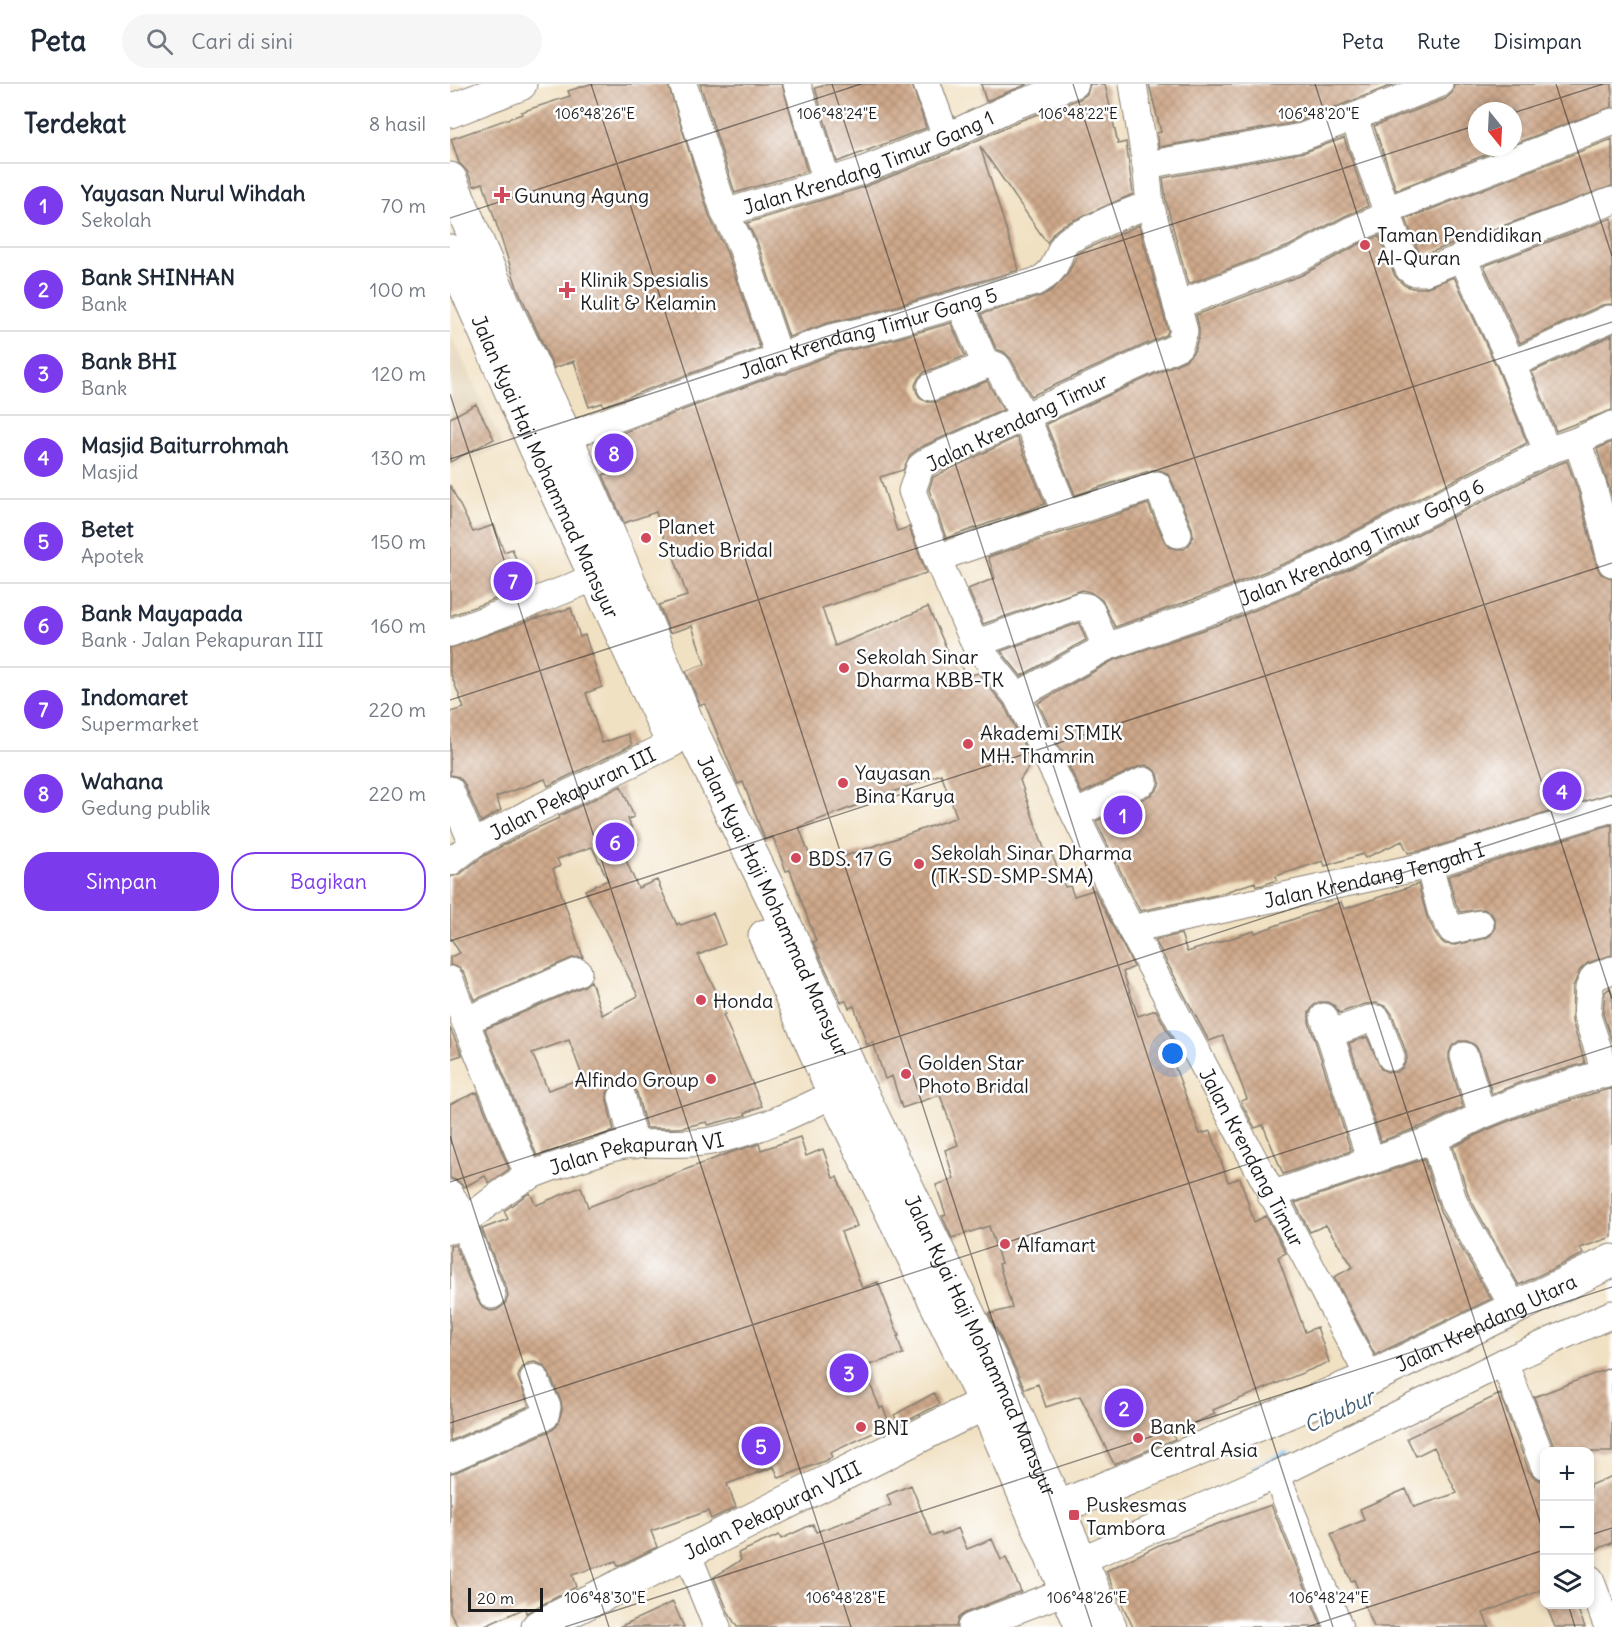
<!DOCTYPE html>
<html lang="id">
<head>
<meta charset="utf-8">
<style>
	:root { --surface:#fff; --page:#f6f6f7; --text:#1f2937; --muted:#747a83; --line:#e0e1e3; --accent:#7c3aed }
	body { margin:0; font-family:Delius,sans-serif; background:var(--page); color:var(--text) }
	.controls { position:absolute; right:18px; bottom:18px; display:grid; overflow:hidden; border-radius:12px; box-shadow:0 3px 9px #0003 }
	.controls button { width:54px; height:54px; display:grid; place-items:center; padding:0; border:0; border-bottom:2px solid var(--line); background:var(--surface); color:var(--text); font:30px sans-serif }
	.compass { position:absolute; left:1018px; top:18px; width:54px; height:54px; border-radius:50%; background:var(--surface); box-shadow:0 3px 9px #0003; rotate:162deg }
	.scale { position:absolute; left:18px; bottom:15px; width:75px; box-sizing:border-box; padding-left:6px; border:3px solid #1c1c1c; border-top:0; font-size:16px; line-height:21px; white-space:nowrap; color:#1c1c1c; -webkit-text-stroke:4px #fff; paint-order:stroke }
	.you { position:absolute; left:723px; top:970px; width:21px; height:21px; margin:-15px; border:4px solid #fff; border-radius:50%; background:#1a73e8; box-shadow:0 0 0 9px #1a73e833 }
	.badge { display:grid; place-items:center; width:39px; height:39px; border-radius:50%; background:var(--accent); color:#fff; font-size:20px; font-weight:700 }
	.pin { position:absolute; translate:-50% -50%; border:3px solid #fff; box-shadow:0 2px 6px #0006 }
	.list { margin:0; padding:0; list-style:none }
	h2 { display:flex; justify-content:space-between; align-items:center; height:78px; margin:0; padding:0 24px; font-size:26px }
	h2 small { font-size:20px; font-weight:400; color:var(--muted) }
	.list li { display:grid; grid-template-columns:39px 1fr auto; gap:18px; align-items:center; box-sizing:border-box; height:84px; padding:0 24px; border-top:2px solid var(--line) }
	.list b { display:block; font-size:22px; white-space:nowrap }
	.list p { margin:0; font-size:20px; white-space:nowrap; color:var(--muted) }
	.list em { font-size:20px; font-style:normal; color:var(--muted) }
	.actions { display:flex; gap:12px; padding:18px 24px }
	.actions a { flex:1; padding:14px 0; border:2px solid var(--accent); border-radius:24px; text-align:center; font-size:21px; color:var(--accent) }
	.actions .main { background:var(--accent); color:#fff }
	.icon { flex:none; width:33px; height:33px; fill:none; stroke:currentColor; stroke-width:2; stroke-linecap:round; stroke-linejoin:round }
	.map { position:relative; flex:none; width:1162px; height:1543px; overflow:hidden }
	header { display:flex; align-items:center; gap:36px; box-sizing:border-box; height:84px; padding:0 30px; background:var(--surface); border-bottom:2px solid var(--line) }
	header strong { font-size:28px }
	nav { display:flex; gap:33px; margin-inline-start:auto; font-size:21px }
	.search { width:420px; height:54px; background:var(--page); display:flex; align-items:center; gap:15px; box-sizing:border-box; padding:0 21px; border-radius:33px; color:var(--muted); font-size:22px }
	main { display:flex }
	aside { flex:1; background:var(--surface) }
	.map>svg:first-child { display:block }
</style>
</head>
<body>
<header>
<strong>Peta</strong>
<div class="search"><svg class="icon" aria-label="search" viewBox="0 0 24 24"><circle cx="10" cy="10" r="6"/><path d="M15 15l6 6"/></svg>Cari di sini</div>
<nav><a>Peta</a><a>Rute</a><a>Disimpan</a></nav>
</header>
<main>
<aside>
<h2>Terdekat<small>8 hasil</small></h2>
<ul class="list">
<li><span class="badge">1</span><div><b>Yayasan Nurul Wihdah</b><p>Sekolah</p></div><em>70 m</em></li>
<li><span class="badge">2</span><div><b>Bank SHINHAN</b><p>Bank</p></div><em>100 m</em></li>
<li><span class="badge">3</span><div><b>Bank BHI</b><p>Bank</p></div><em>120 m</em></li>
<li><span class="badge">4</span><div><b>Masjid Baiturrohmah</b><p>Masjid</p></div><em>130 m</em></li>
<li><span class="badge">5</span><div><b>Betet</b><p>Apotek</p></div><em>150 m</em></li>
<li><span class="badge">6</span><div><b>Bank Mayapada</b><p>Bank · Jalan Pekapuran III</p></div><em>160 m</em></li>
<li><span class="badge">7</span><div><b>Indomaret</b><p>Supermarket</p></div><em>220 m</em></li>
<li><span class="badge">8</span><div><b>Wahana</b><p>Gedung publik</p></div><em>220 m</em></li>
</ul>
<div class="actions"><a class="main">Simpan</a><a>Bagikan</a></div>
</aside>
<div class="map">
<svg width="1162" height="1543" viewBox="0 0 1162 1543">
	<defs>
		<pattern id="building-cross-hatch" width="8" height="8" patternUnits="userSpaceOnUse" patternTransform="scale(1.5)"><rect width="8" height="8" fill="#cda789"/><path d="M0 0l8 8M0 8l8-8" fill="none" stroke="#af8f76"/></pattern>
	</defs>
	<rect width="100%" height="100%" fill="#fff"/>
	<filter id="ink" filterUnits="userSpaceOnUse"><feTurbulence type="fractalNoise" baseFrequency=".0167" numOctaves="2"/><feDisplacementMap in="SourceGraphic" scale="12" xChannelSelector="R" yChannelSelector="G"/><feConvolveMatrix kernelMatrix="1 2 1 2 8 2 1 2 1" color-interpolation-filters="sRGB"/></filter>
	<filter id="wash" filterUnits="userSpaceOnUse"><feTurbulence type="fractalNoise" baseFrequency=".008" numOctaves="4" result="noise"/><feDisplacementMap in="SourceGraphic" scale="24" xChannelSelector="R" yChannelSelector="G"/><feGaussianBlur stdDeviation="1.35" result="paint"/><feColorMatrix in="noise" values="0 0 0 0 0 0 0 0 0 0 0 0 0 0 0 0 0 1.4 0 .05"/><feComposite in="paint" operator="in"/></filter>
	<g filter="url(#wash)">
		<rect width="100%" height="100%" fill="#f1e1c3"/>
		<path fill="#e1d1b4" d="M0,249L53,361L0,385Z"/>
		<g fill="none" stroke-linecap="round" stroke-linejoin="round">
			<path stroke="#7abef0" stroke-width="8" d="M806,1385L836,1371"/>
		</g>
		<g id="blocks">
			<path fill="url(#building-cross-hatch)" fill-rule="evenodd" d="M140,0H218L260,134L277,169L310,264L153,322L152,319L139,323L124,277L104,284L67,203L33,99L24,102L17,87L9,79L1,55L72,30L71,28L120,12L118,7Z
				M250,0H332L357,87L285,109Z
				M379,0H462L476,44L387,78L365,4Z
				M531,0H578L536,17Z
				M640,0H655L668,60L676,58L683,110L613,141L604,148L597,159L530,62L569,186L419,230L378,239L339,253L307,158L297,139L414,103L502,68L569,37L630,15L637,10Z
				M699,0H945L848,38L709,63L707,49L711,48Z
				M1004,0H1162V23L1063,60V27H1027V63H1055L946,106L924,42L995,15L1002,9Z
				M894,54L918,122L895,132L839,162L738,200L716,117L713,94L855,68Z
				M1162,55V102L970,172L956,135Z
				M1162,134V220L1152,221L1070,259L1034,182Z
				M689,141L718,247L716,251L581,312L561,275L554,268L546,265L531,230L589,213L601,207L617,191L629,168Z
				M929,152L945,192L954,201L962,204H974L1004,193L1048,286L1077,359L865,467L767,507L665,543L652,516L640,508L632,506L533,540L518,505L545,494L538,473L698,420L714,456L719,463L726,465H734L740,460L743,452L742,444L721,395L717,389L710,386H702L625,411L596,340L736,276L744,267L749,252V243L746,231L852,191L909,160Z
				M501,239L515,272L475,288L469,293L465,301L467,309L471,315L478,318H486L537,297L553,326L471,363L460,371L453,386L430,393L447,447L459,443L476,489L372,524L385,562L478,523L504,581L510,579L515,593L528,589L554,621L582,678L570,696L596,770L601,768L615,803L620,802L624,812L644,806L684,883L673,888L688,932L706,926L728,967L720,970L750,1050L761,1047L778,1098L790,1094L804,1138L816,1132L836,1169L828,1173L855,1248L867,1243L879,1278L763,1326L765,1330L721,1348L725,1355L664,1380L630,1312L596,1323L588,1300L575,1305L539,1230L562,1224L549,1180L551,1179L539,1142L502,1154L492,1132L496,1131L486,1101L504,1095L495,1066L508,1061L490,1011L452,1024L442,992L435,995L423,958L417,961L404,922L399,924L396,917L391,918L363,858L366,857L340,786L336,787L323,753L315,756L293,698L288,700L255,620L250,621L236,587L255,580L242,542L220,549L209,521L237,512L221,464L218,465L206,428L174,439L153,391L175,383L164,352L329,290H336L342,286L385,269L427,260ZM491,690L507,733L364,783L349,743Z
				M1162,251V326L1106,347L1082,288Z
				M26,320L44,355L0,378V334Z
				M567,353L595,420L496,454L479,406L483,393Z
				M1162,358V413L1147,365Z
				M1117,377L1129,410L1147,483L1151,490L1162,494V709L975,766L958,769L952,757L915,774L913,770L875,782L873,777L826,792L827,796L813,801L806,802L805,798L766,811L690,827L646,737L701,711L707,705L710,699L708,690L702,684L696,681L688,683L632,709L588,619L662,577L779,537L879,495L1103,382Z
				M0,401L23,448L44,441L54,468L62,465L77,503L0,532Z
				M121,524L130,553L135,551L152,603L136,609L152,659L178,650L182,661L98,702L95,695L46,713L51,726L31,738L14,699L9,693L0,691V628L14,624L0,588V564L89,533V534Z
				M629,539L636,556L571,592L551,567Z
				M171,702L184,733L178,735L188,760L172,767L188,804L207,796L227,841L229,839L231,841L263,829L275,860L248,871L268,911L275,930L273,931L312,1022L295,1029L296,1031L258,1041L257,1038L230,1044H196L187,1009L184,1003L177,998H169L161,1002L157,1009V1017L164,1047L87,1072L35,945L134,902L141,897L152,931L188,912L135,806L158,796L142,763L107,775L110,782L103,785L133,873L122,874L24,916L15,890L10,884L0,881V873L10,869L0,853V793L10,790L32,773L78,748L109,734V732ZM119,956L133,994L98,1006L82,969Z
				M1162,740V871L1138,879L1130,886L1123,903L1122,937L1135,979L1071,998L1042,1010L1029,967L1025,961L1017,957H1009L1002,962L999,969V976L1013,1023L978,1040L931,1057L899,959L917,953L931,985L938,988H947L953,983L957,975L956,968L942,930L937,923L927,919L915,920L889,929L884,921L877,918H869L863,922L859,929V938L901,1067L833,1090L813,1041L805,1044L793,1022L791,1017L797,1015L773,952L759,957L705,856L731,850L737,868L804,847L805,849L891,818L894,825L968,800L977,833L988,854L995,860L1005,861L1033,855L1040,852L1045,845V837L1042,830L1034,825L1010,828L1006,820L998,792Z
				M1160,904L1162,909V957L1153,930L1155,908Z
				M0,944L12,971L0,975Z
				M1162,1004V1153L1130,1164L1133,1170L1069,1201L1019,1113L1003,1063L1039,1045L1081,1028Z
				M27,1008L59,1085L39,1099L35,1092L14,1103L8,1097L0,1094V1020Z
				M350,1053L356,1072L373,1065L383,1094L387,1093L407,1142L391,1148L412,1204L428,1198L449,1252H447L453,1270L413,1283L430,1324L433,1323L440,1341L380,1369L382,1373L372,1378L329,1394L324,1383L277,1400L286,1423L261,1435L258,1427L201,1447L207,1463L168,1482L166,1477L122,1491L126,1503L76,1529L75,1524L33,1543H8L0,1528V1389L6,1388L102,1346L107,1342L112,1326L111,1317L98,1287L93,1281L85,1278L78,1279L71,1285L68,1293L79,1322L0,1357V1162L5,1161L28,1217L33,1224L40,1227L47,1226L55,1220L58,1213L57,1206L32,1145L58,1135L54,1127L76,1111L80,1109L86,1121L131,1103L138,1123L279,1069L309,1060L311,1066Z
				M974,1075L990,1127L1041,1215L925,1271L884,1193L903,1183L876,1141L860,1148L845,1119Z
				M1162,1283V1368H1106L1084,1313Z
				M484,1309L490,1320L449,1341L444,1331Z
				M1050,1310L1079,1387L1085,1394L1095,1398V1505L1033,1529L1039,1543H924L904,1496L901,1497L881,1450L914,1436L910,1425L956,1405L964,1423L1007,1409L984,1363L966,1372L957,1354Z
				M1162,1392V1459L1140,1468V1401Z
				M461,1401L482,1453L491,1449L492,1451L508,1444L517,1465L542,1455L551,1476L556,1474L571,1507L515,1529L508,1534L506,1543H287L279,1530L264,1493L291,1476L288,1469L329,1451L331,1455L363,1440L366,1448L441,1421L437,1411Z
				M821,1421L872,1543H683L656,1487L711,1460Z
				M223,1518L234,1543H169Z
				M1096,1521H1126L1135,1543H1105Z"/>
		</g>
	</g>
	<g filter="url(#ink)">
		<use href="#blocks" fill-opacity="0" stroke="#867e70" stroke-width="1.5"/>
		<g fill="none" stroke-linecap="round" stroke-linejoin="round">
			<defs>
				<g id="street">
					<path d="M233,0L275,129L292,163L330,275"/>
					<path d="M347,0L377,98"/>
					<path d="M477,0L496,53"/>
					<path id="s1" d="M683,0L696,81L700,120L734,247L729,262L478,377L470,383L462,407L487,474L525,560L567,612L681,845L920,1294"/>
					<path d="M904,34L952,170L959,185L963,188H974L1162,117"/>
					<path d="M696,81L852,53L989,0"/>
					<path d="M937,126L1162,38"/>
					<path id="s2" d="M275,129L409,88L496,53L563,22L625,0"/>
					<path d="M1012,173L1062,280L1097,367"/>
					<path d="M510,220L536,281"/>
					<path d="M727,221L846,176L902,146L939,131"/>
					<path d="M1062,280L1159,235"/>
					<path d="M481,303L536,281L542,280L547,282L583,349L616,430L487,474"/>
					<path id="s3" d="M116,353L381,254L423,245L585,198C613,186 604,166 620,155L664,134L700,120"/>
					<path d="M1127,357L1144,406L1162,479"/>
					<path d="M616,430L707,401L728,450"/>
					<path d="M0,549L112,507L147,492"/>
					<path d="M525,560L630,522L637,523L641,527L656,563"/>
					<path id="s4" d="M567,612L656,563L773,522L872,481L1097,367L1127,357L1162,341"/>
					<path d="M0,706L23,760"/>
					<path d="M625,730L694,697"/>
					<path id="s5" d="M0,778L23,760L81,728L223,659"/>
					<path d="M979,781L991,826L1002,846L1030,840"/>
					<path id="s6" d="M681,845L979,781L1162,724"/>
					<path d="M0,896L15,937L79,1093"/>
					<path d="M874,933L921,1077"/>
					<path d="M15,937L128,888"/>
					<path d="M879,950L920,935H927L941,973"/>
					<path d="M172,1013L184,1061"/>
					<path d="M1032,1031L1076,1013L1152,990L1154,991L1150,971L1137,932L1139,904L1144,893L1162,886"/>
					<path d="M984,1055L1004,1119L1065,1225"/>
					<path d="M0,1110L16,1137"/>
					<path d="M821,1111L984,1055L1032,1031L1014,972"/>
					<path d="M13,1139L42,1211"/>
					<path id="s7" d="M0,1146C28,1131 50,1106 79,1092C102,1082 137,1072 161,1064C194,1055 228,1063 261,1057C304,1049 345,1029 384,1010"/>
					<path d="M1054,1278L1094,1381"/>
					<path d="M0,1374L95,1332L97,1323L84,1294"/>
					<path d="M826,1391L889,1543"/>
					<path d="M237,1469L267,1543"/>
					<path d="M631,1476L826,1391L1054,1278L1162,1230"/>
					<path d="M1140,1495L1158,1543"/>
					<path d="M521,1543L616,1507"/>
				</g>
				<g id="secondary">
					<path d="M0,27L70,0"/>
					<path id="s8" d="M0,95L56,225L116,353L170,476L237,638L327,823L408,1002L556,1308L660,1543"/>
					<path id="s9" d="M0,167L85,362L218,649"/>
					<path d="M315,852L384,1010L535,1319L632,1543"/>
					<path id="s10" d="M588,1432L920,1294L1162,1177"/>
					<path id="s11" d="M88,1543L535,1319"/>
				</g>
			</defs>
			<use href="#street" stroke="#867e70" stroke-width="29"/>
			<use href="#secondary" stroke="#867e70" stroke-width="35"/>
			<use href="#street" stroke="#fff" stroke-width="27"/>
			<use href="#secondary" stroke="#fff" stroke-width="33"/>
		</g>
	</g>
	<path fill="none" stroke="#1c1c1c" stroke-width="1.5" stroke-opacity="0.45" d="M141,0L642,1543M382,0L883,1543M623,0L1094,1450M865,0L1162,915M1106,0L1162,172M1063,29L1153,0M0,134L411,0M0,310L401,1543M0,375L1027,41M0,616L1162,238M0,857L1162,479M0,1052L159,1543M0,1098L1162,721M0,1339L1162,962M1140,1451L1162,1444M1118,1520L1125,1543M115,1543L1162,1203M857,1543L1094,1466"/>
	<g fill="#d1495b" stroke="#fff" stroke-width="2">
		<path d="M49 102h6v6h6v6h-6v6h-6v-6h-6v-6h6z"/>
		<circle cx="915" cy="161" r="6"/>
		<path d="M114 197h6v6h6v6h-6v6h-6v-6h-6v-6h6z"/>
		<circle cx="196" cy="454" r="6"/>
		<circle cx="394" cy="584" r="6"/>
		<circle cx="518" cy="660" r="6"/>
		<circle cx="393" cy="699" r="6"/>
		<circle cx="346" cy="774" r="6"/>
		<circle cx="469" cy="780" r="6"/>
		<circle cx="251" cy="916" r="6"/>
		<circle cx="456" cy="990" r="6"/>
		<circle cx="261" cy="995" r="6"/>
		<circle cx="555" cy="1160" r="6"/>
		<circle cx="411" cy="1343" r="6"/>
		<circle cx="688" cy="1354" r="6"/>
		<rect x="618" y="1425" width="12" height="12" rx="3"/>
	</g>
	<g text-anchor="middle" dominant-baseline="central" stroke-width="5" stroke-linejoin="round" paint-order="stroke">
		<g font-size="20" fill="#1c1c1c" stroke="#fff">
			<text stroke="none"><textPath href="#s2" startOffset="152">Jalan Krendang Timur Gang 1</textPath></text>
			<text stroke="none"><textPath href="#s3" startOffset="320">Jalan Krendang Timur Gang 5</textPath></text>
			<text transform="translate(567 338) rotate(-26)">Jalan Krendang Timur</text>
			<text stroke="none"><textPath href="#s9" startOffset="236">Jalan Kyai Haji Mohammad Mansyur</textPath></text>
			<text stroke="none"><textPath href="#s4" startOffset="378">Jalan Krendang Timur Gang 6</textPath></text>
			<text stroke="none"><textPath href="#s5" startOffset="141">Jalan Pekapuran III</textPath></text>
			<text stroke="none"><textPath href="#s6" startOffset="249">Jalan Krendang Tengah I</textPath></text>
			<text stroke="none"><textPath href="#s8" startOffset="796">Jalan Kyai Haji Mohammad Mansyur</textPath></text>
			<text stroke="none"><textPath href="#s7" startOffset="207">Jalan Pekapuran VI</textPath></text>
			<text stroke="none"><textPath href="#s1" startOffset="1330">Jalan Krendang Timur</textPath></text>
			<text stroke="none"><textPath href="#s10" startOffset="488">Jalan Krendang Utara</textPath></text>
			<text stroke="none"><textPath href="#s8" startOffset="1282">Jalan Kyai Haji Mohammad Mansyur</textPath></text>
			<text stroke="none"><textPath href="#s11" startOffset="262">Jalan Pekapuran VIII</textPath></text>
		</g>
		<g font-size="20" fill="#1c1c1c" stroke="#fff" text-anchor="start">
			<text x="64" y="111">Gunung Agung</text>
			<text x="927" y="150">Taman Pendidikan<tspan x="927" dy="23">Al-Quran</tspan></text>
			<text x="130" y="195">Klinik Spesialis<tspan x="130" dy="23">Kulit &amp; Kelamin</tspan></text>
			<text x="208" y="442">Planet<tspan x="208" dy="23">Studio Bridal</tspan></text>
			<text x="406" y="572">Sekolah Sinar<tspan x="406" dy="23">Dharma KBB-TK</tspan></text>
			<text x="530" y="648">Akademi STMIK<tspan x="530" dy="23">MH. Thamrin</tspan></text>
			<text x="405" y="688">Yayasan<tspan x="405" dy="23">Bina Karya</tspan></text>
			<text x="481" y="768">Sekolah Sinar Dharma<tspan x="481" dy="23">(TK-SD-SMP-SMA)</tspan></text>
			<text x="358" y="774">BDS. 17 G</text>
			<text x="263" y="916">Honda</text>
			<text x="468" y="978">Golden Star<tspan x="468" dy="23">Photo Bridal</tspan></text>
			<text x="249" y="995" text-anchor="end">Alfindo Group</text>
			<text x="567" y="1160">Alfamart</text>
			<text x="700" y="1342">Bank<tspan x="700" dy="23">Central Asia</tspan></text>
			<text x="423" y="1343">BNI</text>
			<text x="636" y="1420">Puskesmas<tspan x="636" dy="23">Tambora</tspan></text>
		</g>
		<g font-size="21" font-style="italic" fill="#425d71" stroke="#fff">
			<text transform="translate(889 1327) rotate(-25)">Cibubur</text>
		</g>
	</g>
	<g font-size="15" text-anchor="middle" fill="#1c1c1c" stroke="#fff" stroke-width="5" stroke-linejoin="round" paint-order="stroke">
		<text x="145" y="35">106°48'26"E</text>
		<text x="387" y="35">106°48'24"E</text>
		<text x="628" y="35">106°48'22"E</text>
		<text x="869" y="35">106°48'20"E</text>
		<text x="155" y="1519">106°48'30"E</text>
		<text x="396" y="1519">106°48'28"E</text>
		<text x="637" y="1519">106°48'26"E</text>
		<text x="879" y="1519">106°48'24"E</text>
	</g>
</svg>
<div class="controls">
<button>+</button>
<button>−</button>
<button><svg class="icon" aria-label="layers" viewBox="0 0 24 24"><path d="M12 4l9 5-9 5-9-5zM3 14l9 5 9-5"/></svg></button>
</div>
<svg class="compass" viewBox="-18 -18 36 36"><path d="M0-13l5 13h-10z" fill="#e53935"/><path d="M0 13l5-13h-10z" fill="#747a83"/></svg>
<div class="scale">20 m</div>
<div class="you"></div>
<div class="pin badge" style="left:673px;top:731px">1</div>
<div class="pin badge" style="left:674px;top:1324px">2</div>
<div class="pin badge" style="left:399px;top:1289px">3</div>
<div class="pin badge" style="left:1112px;top:707px">4</div>
<div class="pin badge" style="left:311px;top:1362px">5</div>
<div class="pin badge" style="left:165px;top:758px">6</div>
<div class="pin badge" style="left:63px;top:497px">7</div>
<div class="pin badge" style="left:164px;top:369px">8</div>
</div>
</main>
</body>
</html>
